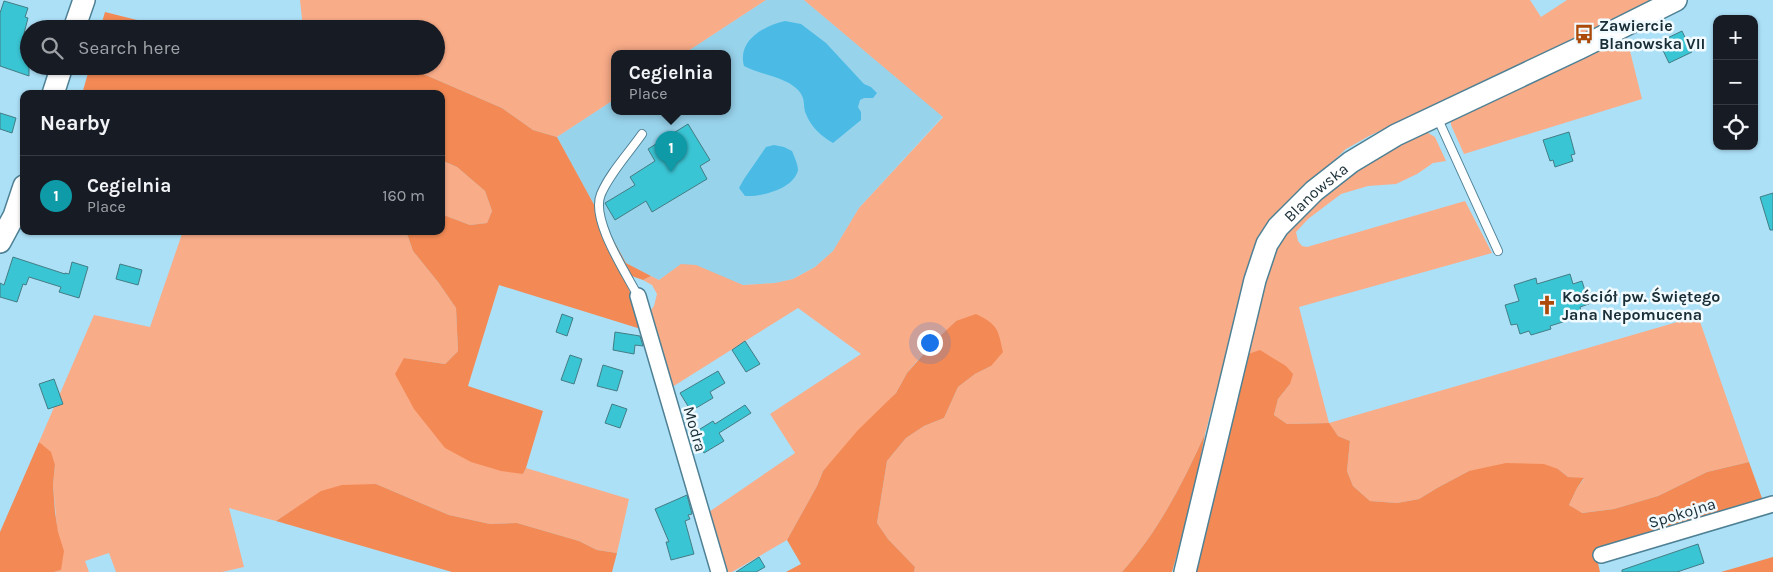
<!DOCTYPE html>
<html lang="en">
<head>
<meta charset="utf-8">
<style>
	:root { --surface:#171b24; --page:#242831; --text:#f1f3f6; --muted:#9ea1a6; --line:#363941; --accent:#ac4a09 }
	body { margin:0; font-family:Karla,sans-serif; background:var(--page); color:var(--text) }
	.controls { position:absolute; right:15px; top:15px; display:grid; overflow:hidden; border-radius:10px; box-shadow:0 1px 4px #0004 }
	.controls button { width:45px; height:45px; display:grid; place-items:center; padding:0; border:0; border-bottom:1px solid var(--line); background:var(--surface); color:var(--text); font:25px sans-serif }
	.you { position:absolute; left:929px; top:342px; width:18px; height:18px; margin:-12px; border:4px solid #fff; border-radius:50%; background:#1a73e8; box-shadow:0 0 0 8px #1a73e833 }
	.badge { display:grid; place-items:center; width:32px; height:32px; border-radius:50%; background:var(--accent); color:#fff; font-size:16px; font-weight:700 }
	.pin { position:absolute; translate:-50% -41px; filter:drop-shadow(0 1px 2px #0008) }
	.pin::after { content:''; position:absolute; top:26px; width:18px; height:15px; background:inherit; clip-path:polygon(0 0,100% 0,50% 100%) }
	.popup { position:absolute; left:611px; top:50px; width:120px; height:65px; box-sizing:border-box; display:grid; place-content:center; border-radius:10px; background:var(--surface); filter:drop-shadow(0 1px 4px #0005); font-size:16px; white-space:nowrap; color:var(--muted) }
	.popup b { font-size:19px; color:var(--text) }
	.popup::after { content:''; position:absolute; left:50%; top:100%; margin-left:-10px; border:10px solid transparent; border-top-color:var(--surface) }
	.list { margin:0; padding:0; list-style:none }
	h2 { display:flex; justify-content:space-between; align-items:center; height:65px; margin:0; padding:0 20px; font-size:21px }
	h2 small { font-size:16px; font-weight:400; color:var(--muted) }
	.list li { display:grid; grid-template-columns:32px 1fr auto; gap:15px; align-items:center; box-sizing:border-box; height:80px; padding:0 20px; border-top:1px solid var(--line) }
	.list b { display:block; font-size:19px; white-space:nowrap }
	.list p { margin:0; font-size:16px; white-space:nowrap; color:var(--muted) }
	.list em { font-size:16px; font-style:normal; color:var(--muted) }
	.icon { flex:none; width:28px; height:28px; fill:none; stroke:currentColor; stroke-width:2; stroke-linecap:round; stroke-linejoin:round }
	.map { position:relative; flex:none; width:1773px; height:572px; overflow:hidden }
	.search { position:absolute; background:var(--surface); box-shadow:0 1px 4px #0004; left:20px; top:20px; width:425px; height:55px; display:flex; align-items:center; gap:12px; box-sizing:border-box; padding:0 18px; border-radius:28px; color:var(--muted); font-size:19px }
	.panel { position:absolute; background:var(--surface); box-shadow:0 1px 4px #0004; left:20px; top:90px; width:425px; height:145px; border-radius:10px }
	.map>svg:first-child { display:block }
</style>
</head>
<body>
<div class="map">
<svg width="1773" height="572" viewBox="0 0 1773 572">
	<rect width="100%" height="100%" fill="#ace0f7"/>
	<path fill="#98d3ec" d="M766,0H804L943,116L859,208L833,251L815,267L793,279L775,283L743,285L681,265L659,280L626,263L557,137L615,99V111H727V53H685Z"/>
	<path fill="#f9ac88" d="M300,0H766L685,53H615V99L557,137L533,130L502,108L421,73L393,66H436V29H303Z
		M804,0H1530L1541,17L1567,0H1661L1369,136L1346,149L1313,180L1241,298L1205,434C1182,485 1159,530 1122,572H914L915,567L888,539L877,523L887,461L906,438L924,426L944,418L958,387L975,374L991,366L956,321L916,362L907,373L896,393L823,471L817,486L787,540L732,572H723L706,514L795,453L770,414L861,354L798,308L669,389L648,314L654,306L657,294L652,285L643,280L651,276L659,280L681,264L696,265L743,285L775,283L793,279L815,267L833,251L859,208L943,117Z
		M1626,35L1642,99L1464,154L1451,125V121L1457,117Z
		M1423,130L1435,137L1446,161L1433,163L1417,174L1396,184L1368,186L1341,194L1308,219L1296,232L1298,241L1302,246L1307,247L1465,201L1492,253L1299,307L1329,423L1698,316L1749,462L1707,472L1658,496L1614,509L1581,513L1569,505L1577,488L1584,479L1568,477L1558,469L1469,471L1437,488L1419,499L1397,503L1370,501L1353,486L1347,471L1350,441L1338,436L1328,423L1287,424L1274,415L1278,399L1290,384L1248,354L1259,291L1275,248L1285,231L1349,173Z
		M441,160L457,167L485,191L492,211L487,223L470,225L441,214Z
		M183,231H406L413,251L438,282L456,308L458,351L445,364L404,358L523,474L526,468L629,499L617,553L597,550L579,541L517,523L490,524L449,515L376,484L296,508L276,521L229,508L244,567L222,572H116L109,553L85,561L89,572H54L61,570L53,485L55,465L39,442L94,315L150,327Z"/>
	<path fill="#f38a55" d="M105,12L173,29H100Z
		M90,66H393L421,73L502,108L533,130L557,137L626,263L651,276L643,280L623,273L644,330L499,285L468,386L543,411L526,468L523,474L501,471L471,462L445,448L414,409L395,374L404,358L445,364L458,351L456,308L438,282L413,251L406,231H441V214L470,225L487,223L492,211L485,191L457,167L441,160V94H82Z
		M976,314C998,325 998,329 1003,352L991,366L975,374L958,387L944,418L924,426L906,438L887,461L877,523L888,539L915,567L914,572H786L801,564L787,540L817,486L823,471L858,430L896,393L907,373L935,341L956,321Z
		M1260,350L1286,366L1293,374L1290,384L1278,399L1274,415L1287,424L1329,423L1338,436L1350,441L1347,471L1353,486L1370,501L1397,503L1419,499L1437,488L1469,471L1506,463L1544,464L1558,469L1568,477L1584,478L1577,488L1569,505L1582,513L1614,509L1658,496L1707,472L1749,462L1763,501L1595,550L1600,572H1193L1248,354Z
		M1205,434L1193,497L1172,572H1122C1159,530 1182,485 1205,434Z
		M39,442L51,452L55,465L53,485L55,512L58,532L64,551L61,570L54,572H0V532Z
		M376,484L449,515L490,524L517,523L579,541L597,550L617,553L612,572H452L276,521L321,491L342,485Z
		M1773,557V572H1721Z"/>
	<path fill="#4bbbe5" d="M785,21L801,24L826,43L864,84L871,87L877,93L873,98H864L860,100L858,107L861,112V120L833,143C821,136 811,127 806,114C802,104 807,99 797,89C783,76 761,75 744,66C737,41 763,26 785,21Z
		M774,145L784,147L792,151C794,156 798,164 798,170C794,189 761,197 745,196L739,188L744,179L766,147Z"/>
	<path fill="#3ac5d4" stroke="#437d84" d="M4,1L28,8L25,17L28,18L20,49L29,52V76L0,66V13Z
		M1682,31L1692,52L1669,63L1659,42Z
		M0,113L16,118L12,133L0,129Z
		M688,124L710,160L700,166L707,179L652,212L646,201L615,220L605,203L635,185L630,177L655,161L648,149Z
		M1569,132L1575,154L1571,155L1573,161L1555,167L1553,160L1550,161L1543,140Z
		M1773,193V230H1770L1760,197Z
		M13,257L65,274V273L69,274L72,262L88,267L79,298L59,292L61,287L29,277L26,285L23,284L17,302L0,297V283L4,285Z
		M120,264L142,270L138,285L116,279Z
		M1570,274L1573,284L1582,281L1589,304L1580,307L1582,316L1550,326L1551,329L1531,335L1529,331L1520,334L1517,324L1511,325L1505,305L1519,301L1514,285L1536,278L1537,284Z
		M562,314L573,318L567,336L556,332Z
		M615,332L640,336L643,346L635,345L634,354L613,350Z
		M745,341L760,364L746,372L732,350Z
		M570,355L582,359L574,384L561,380Z
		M603,365L623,371L617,391L597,386Z
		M718,371L725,383L710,392L713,398L691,411L680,393Z
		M54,379L63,404L48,409L39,384Z
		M612,404L627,409L620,428L605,423Z
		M745,405L751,413L719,433L724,441L704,453L692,434L713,421L715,424Z
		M687,495L692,514L688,515L690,519L685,521L694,554L671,560L666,542H669L655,509Z
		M1698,544L1704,563L1677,572H1622V570Z
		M759,557L765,567L756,572H736Z"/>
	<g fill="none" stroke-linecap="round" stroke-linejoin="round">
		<defs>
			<path id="lane" d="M1437,117L1498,251
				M638,296C626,273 590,219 601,194C610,173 628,154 642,134"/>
			<path id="street" d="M638,296L719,572
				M1601,555L1773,504"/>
			<g id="secondary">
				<path d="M74,29L84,0"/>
				<path d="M53,94L62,66"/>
				<path d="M0,242L14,216L24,186"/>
				<path id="s1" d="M1185,572L1255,280L1267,244L1278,227L1314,191L1351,162L1396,135L1580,48L1676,0"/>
			</g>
		</defs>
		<use href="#lane" stroke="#4f8195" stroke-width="10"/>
		<use href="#street" stroke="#4f8195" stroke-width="18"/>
		<use href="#secondary" stroke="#4f8195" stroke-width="24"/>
		<use href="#lane" stroke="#fff" stroke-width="8"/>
		<use href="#street" stroke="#fff" stroke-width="15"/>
		<use href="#secondary" stroke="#fff" stroke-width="21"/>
	</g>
	<defs>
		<symbol id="bus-bare" viewBox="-9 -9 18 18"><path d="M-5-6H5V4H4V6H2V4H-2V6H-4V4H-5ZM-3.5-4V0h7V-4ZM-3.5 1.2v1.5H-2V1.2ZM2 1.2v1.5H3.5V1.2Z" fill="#ac4a09" stroke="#f0faff" stroke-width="2.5" paint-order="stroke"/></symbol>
		<symbol id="church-bare" viewBox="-9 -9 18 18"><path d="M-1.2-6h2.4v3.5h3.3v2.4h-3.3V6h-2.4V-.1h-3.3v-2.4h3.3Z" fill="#ac4a09" stroke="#f0faff" stroke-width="2.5" paint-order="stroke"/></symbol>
	</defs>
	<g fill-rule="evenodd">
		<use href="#bus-bare" x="1570" y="20" width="28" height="28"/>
		<use href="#church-bare" x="1533" y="291" width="28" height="28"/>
	</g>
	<g text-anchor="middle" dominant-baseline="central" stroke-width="5" stroke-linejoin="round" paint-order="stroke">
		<g font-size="16" font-weight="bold" fill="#182d35" stroke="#f0faff" text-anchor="start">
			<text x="1599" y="25">Zawiercie<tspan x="1599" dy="18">Blanowska VII</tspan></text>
			<text x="1562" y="296">Kościół pw. Świętego<tspan x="1562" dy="18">Jana Nepomucena</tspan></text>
		</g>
		<g font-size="16" fill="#182d35" stroke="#f0faff">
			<text stroke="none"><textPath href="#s1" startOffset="410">Blanowska</textPath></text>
			<text transform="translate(695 429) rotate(74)">Modra</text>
			<text transform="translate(1682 513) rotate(-17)">Spokojna</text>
		</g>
	</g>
</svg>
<div class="controls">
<button>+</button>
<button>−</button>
<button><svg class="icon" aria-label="locate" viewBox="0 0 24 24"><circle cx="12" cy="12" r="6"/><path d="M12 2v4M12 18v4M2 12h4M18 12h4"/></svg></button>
</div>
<div class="you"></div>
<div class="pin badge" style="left:671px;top:172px;background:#0f9aa8">1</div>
<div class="popup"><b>Cegielnia</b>Place</div>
<div class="search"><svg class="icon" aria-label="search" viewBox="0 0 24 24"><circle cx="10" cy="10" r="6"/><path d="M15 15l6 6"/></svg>Search here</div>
<section class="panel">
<h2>Nearby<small></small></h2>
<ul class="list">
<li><span class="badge" style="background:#0f9aa8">1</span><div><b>Cegielnia</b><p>Place</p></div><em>160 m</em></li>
</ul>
</section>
</div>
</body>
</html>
